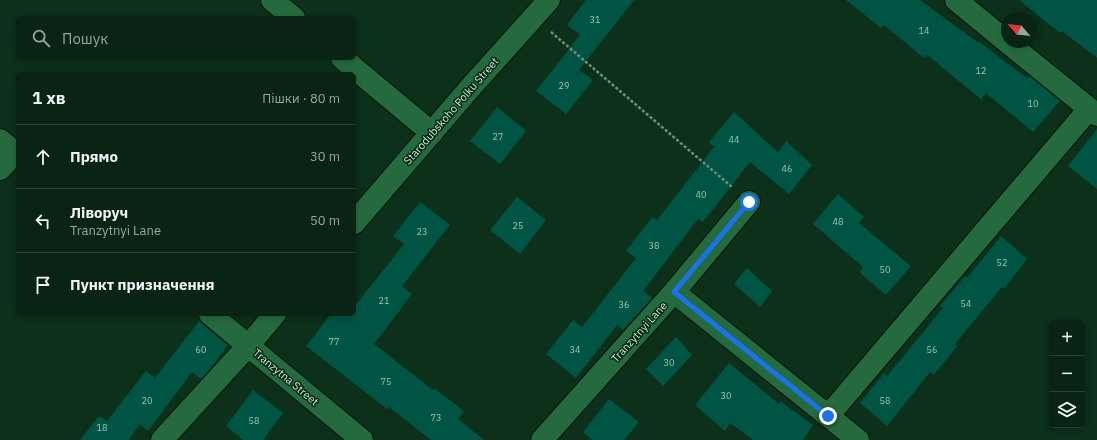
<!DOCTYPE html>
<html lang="uk">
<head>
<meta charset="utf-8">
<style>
	:root { --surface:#092414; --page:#173022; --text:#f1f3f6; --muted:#99a4a0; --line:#294134 }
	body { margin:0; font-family:"IBM Plex Sans",sans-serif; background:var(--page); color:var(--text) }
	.controls { position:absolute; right:12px; bottom:12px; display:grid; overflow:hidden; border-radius:6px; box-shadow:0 2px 6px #0003 }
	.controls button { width:36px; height:36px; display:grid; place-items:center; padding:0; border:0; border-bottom:1px solid var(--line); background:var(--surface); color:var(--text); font:20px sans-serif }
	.compass { position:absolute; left:1001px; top:12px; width:36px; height:36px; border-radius:50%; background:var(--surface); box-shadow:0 2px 6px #0003; rotate:298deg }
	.stop { position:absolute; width:12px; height:12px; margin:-9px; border:3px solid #1a73e8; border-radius:50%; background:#fff }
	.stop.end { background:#1a73e8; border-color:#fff; box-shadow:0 1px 4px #0008 }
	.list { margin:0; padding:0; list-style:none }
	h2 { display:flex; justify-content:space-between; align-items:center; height:52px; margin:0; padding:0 16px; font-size:17px }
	h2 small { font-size:13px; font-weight:400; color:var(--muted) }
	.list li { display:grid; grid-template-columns:26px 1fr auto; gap:12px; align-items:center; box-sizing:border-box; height:64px; padding:0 16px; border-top:1px solid var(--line) }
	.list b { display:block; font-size:15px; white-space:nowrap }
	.list p { margin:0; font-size:13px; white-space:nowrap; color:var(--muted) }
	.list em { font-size:13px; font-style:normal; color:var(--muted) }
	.icon { flex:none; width:22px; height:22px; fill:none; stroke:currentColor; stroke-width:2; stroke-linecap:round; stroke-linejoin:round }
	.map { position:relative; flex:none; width:1097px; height:440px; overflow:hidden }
	.search { position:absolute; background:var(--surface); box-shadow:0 2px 6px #0003; left:16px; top:16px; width:340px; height:44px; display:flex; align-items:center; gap:10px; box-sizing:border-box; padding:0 14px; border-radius:6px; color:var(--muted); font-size:15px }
	.panel { position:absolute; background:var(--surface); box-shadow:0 2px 6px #0003; left:16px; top:72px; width:340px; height:244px; border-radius:6px }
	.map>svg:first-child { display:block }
</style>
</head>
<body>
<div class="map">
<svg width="1097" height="440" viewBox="0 0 1097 440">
	<rect width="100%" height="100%" fill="#0c301a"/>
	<path fill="#005443" d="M586,0H634L579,70L593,80L566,114L536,91L580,35L567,25Z
		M846,0H920L977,42L978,41L1027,78L1029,76L1060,101L1033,132L986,93L981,99L927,55L924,58L884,25L881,28Z
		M1019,0H1097V58L1062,31L1060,33Z
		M497,107L526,131L500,164L470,141Z
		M734,112L778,152L786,141L812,165L789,194L750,162L703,222L698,219L643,291L652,298L623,330L617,325L576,378L546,354L573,320L582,327L636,258L626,251L652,217L657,220L714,147L709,142Z
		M1097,129V189L1068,166Z
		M838,194L864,217L859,223L911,266L886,295L859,272L863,267L813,224Z
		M517,197L546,220L520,254L490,230Z
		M420,202L450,225L402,286L412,294L374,344L433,390L434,388L464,411L458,419L484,440H431L389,407L387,409L306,346L331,314H354V307L404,244L393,236Z
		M1001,236L1027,259L1004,289L1002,287L955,344L957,346L934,375L930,372L887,426L860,403L884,373L887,376L943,308L940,306L965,276L967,278Z
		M747,268L772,291L760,307L734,284Z
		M200,320L202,324L228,345L210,369L201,379L192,372L148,431L140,424L129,439L131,440H80L99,416L107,421L146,371L155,378Z
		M676,337L692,355L663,386L646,369Z
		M729,363L779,404L780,401L813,425L803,440H753L730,423L725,431L695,405Z
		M253,390L283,413L263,440H243L226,426Z
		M609,399L639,422L624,440H592L583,432Z"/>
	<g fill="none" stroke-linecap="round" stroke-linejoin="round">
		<defs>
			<path id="minor" d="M272,0L294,18
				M956,0L1007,42
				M1007,42L1097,115
				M342,58L432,133
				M0,140L18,155
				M0,169L15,153
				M354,223L470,88L549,0
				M674,292L749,202
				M210,314L362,440
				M828,416L1089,109
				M162,440L248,346L275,314
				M542,440L674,292L858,440"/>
		</defs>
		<use href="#minor" stroke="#021608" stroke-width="24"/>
		<path stroke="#6c8f77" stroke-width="2.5" stroke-dasharray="3 2" stroke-linecap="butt" d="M551,32L732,187"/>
		<use href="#minor" stroke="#25693f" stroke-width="22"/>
	</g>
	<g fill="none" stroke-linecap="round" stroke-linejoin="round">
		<path stroke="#1a73e8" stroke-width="5" d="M749,202L674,292L828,416"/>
	</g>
	<g text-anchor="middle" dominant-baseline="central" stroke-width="3" stroke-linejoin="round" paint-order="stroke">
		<g font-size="9" fill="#9ac8b1">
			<text x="595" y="19">31</text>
			<text x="924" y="30">14</text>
			<text x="981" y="70">12</text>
			<text x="564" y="85">29</text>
			<text x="1033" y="103">10</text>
			<text x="498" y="136">27</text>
			<text x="734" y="139">44</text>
			<text x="787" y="168">46</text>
			<text x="701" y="194">40</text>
			<text x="838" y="221">48</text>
			<text x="518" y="225">25</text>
			<text x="422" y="231">23</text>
			<text x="654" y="245">38</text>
			<text x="1002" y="262">52</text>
			<text x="885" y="269">50</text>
			<text x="384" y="300">21</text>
			<text x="966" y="303">54</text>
			<text x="624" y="304">36</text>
			<text x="334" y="341">77</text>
			<text x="201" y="349">60</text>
			<text x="575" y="349">34</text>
			<text x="932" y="349">56</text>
			<text x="669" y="362">30</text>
			<text x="386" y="381">75</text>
			<text x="726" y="395">30</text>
			<text x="147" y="400">20</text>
			<text x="885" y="400">58</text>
			<text x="436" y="417">73</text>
			<text x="254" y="420">58</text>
			<text x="102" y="427">18</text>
		</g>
		<g font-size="11" fill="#ceefd6" stroke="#022611">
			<text transform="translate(451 111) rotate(-49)">Starodubskoho Polku Street</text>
			<text transform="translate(639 332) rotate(-48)">Tranzytnyi Lane</text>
			<text transform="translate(286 377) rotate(40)">Tranzytna Street</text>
		</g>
	</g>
</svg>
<div class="controls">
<button>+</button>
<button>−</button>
<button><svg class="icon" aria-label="layers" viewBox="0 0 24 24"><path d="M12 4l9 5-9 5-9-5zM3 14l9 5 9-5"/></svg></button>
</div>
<svg class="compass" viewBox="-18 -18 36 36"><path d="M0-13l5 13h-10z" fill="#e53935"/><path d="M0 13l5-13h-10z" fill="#99a4a0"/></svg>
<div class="stop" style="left:749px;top:202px"></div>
<div class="stop end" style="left:828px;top:416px"></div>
<div class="search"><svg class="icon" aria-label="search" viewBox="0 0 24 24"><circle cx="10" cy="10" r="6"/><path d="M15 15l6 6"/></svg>Пошук</div>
<section class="panel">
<h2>1 хв<small>Пішки · 80 m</small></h2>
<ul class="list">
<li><svg class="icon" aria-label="ahead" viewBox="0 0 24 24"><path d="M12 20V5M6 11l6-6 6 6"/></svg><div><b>Прямо</b></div><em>30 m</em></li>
<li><svg class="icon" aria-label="left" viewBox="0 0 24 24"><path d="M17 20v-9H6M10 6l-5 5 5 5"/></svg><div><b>Ліворуч</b><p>Tranzytnyi Lane</p></div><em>50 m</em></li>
<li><svg class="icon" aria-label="arrive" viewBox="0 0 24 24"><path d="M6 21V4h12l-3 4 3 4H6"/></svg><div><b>Пункт призначення</b></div></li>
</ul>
</section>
</div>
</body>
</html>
